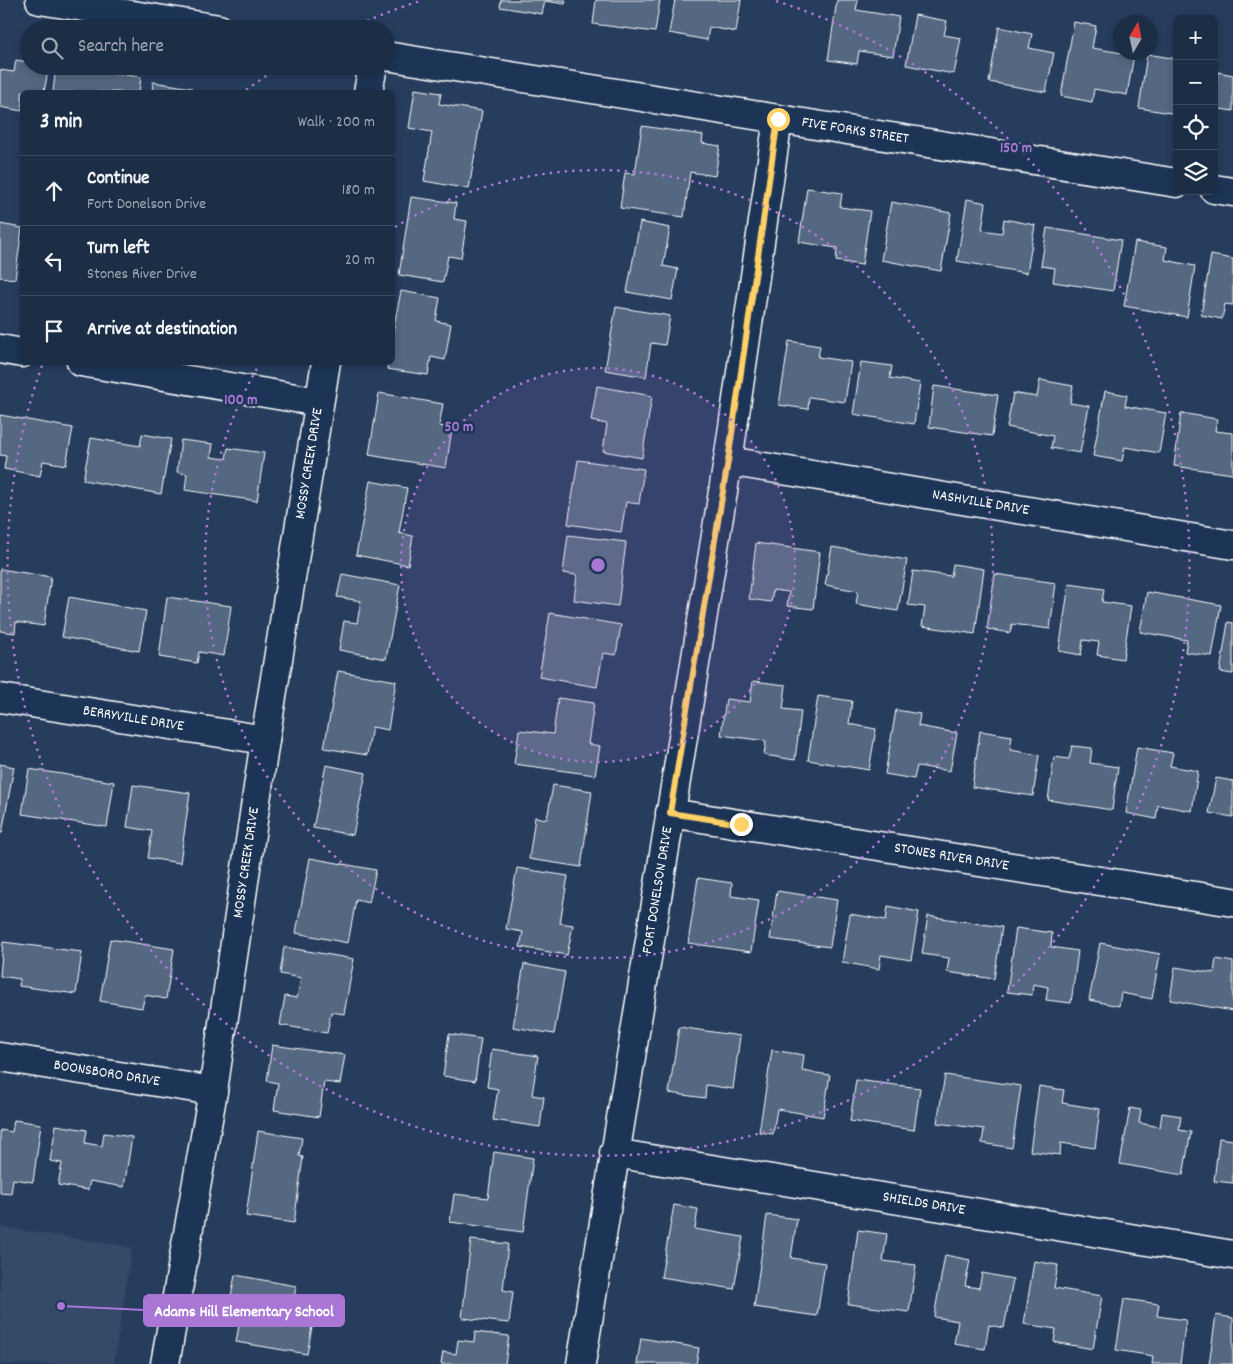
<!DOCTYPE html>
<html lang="en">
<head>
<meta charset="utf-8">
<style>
	:root { --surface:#1c2e46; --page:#25364d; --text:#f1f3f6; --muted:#a0a8b3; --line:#3a4a5f }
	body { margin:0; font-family:Dekko,sans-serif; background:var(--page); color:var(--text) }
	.controls { position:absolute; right:15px; top:15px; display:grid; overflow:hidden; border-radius:8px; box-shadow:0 2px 8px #0003 }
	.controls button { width:45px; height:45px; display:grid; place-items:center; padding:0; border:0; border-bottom:1px solid var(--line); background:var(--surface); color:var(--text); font:25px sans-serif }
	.compass { position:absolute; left:1113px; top:15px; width:45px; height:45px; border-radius:50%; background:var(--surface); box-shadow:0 2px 8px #0003; rotate:9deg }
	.stop { position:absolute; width:15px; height:15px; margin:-11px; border:4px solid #ffd166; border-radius:50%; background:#fff }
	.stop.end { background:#ffd166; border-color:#fff; box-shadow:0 1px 5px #0008 }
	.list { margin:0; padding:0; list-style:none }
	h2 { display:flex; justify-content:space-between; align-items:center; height:65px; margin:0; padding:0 20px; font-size:21px }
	h2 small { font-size:16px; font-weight:400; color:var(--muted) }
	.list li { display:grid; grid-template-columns:32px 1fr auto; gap:15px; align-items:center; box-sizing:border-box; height:70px; padding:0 20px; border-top:1px solid var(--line) }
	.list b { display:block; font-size:19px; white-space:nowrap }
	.list p { margin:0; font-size:16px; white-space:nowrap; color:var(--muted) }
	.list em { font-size:16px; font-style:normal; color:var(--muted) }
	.icon { flex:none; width:28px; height:28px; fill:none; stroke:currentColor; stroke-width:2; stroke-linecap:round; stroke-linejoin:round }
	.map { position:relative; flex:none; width:1233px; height:1364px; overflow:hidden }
	.search { position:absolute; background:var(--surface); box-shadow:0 2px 8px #0003; left:20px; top:20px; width:375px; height:55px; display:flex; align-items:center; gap:12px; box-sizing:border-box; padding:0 18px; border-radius:28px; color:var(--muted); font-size:19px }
	.panel { position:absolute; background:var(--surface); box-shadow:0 2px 8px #0003; left:20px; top:90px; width:375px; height:275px; border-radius:8px }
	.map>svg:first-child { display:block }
</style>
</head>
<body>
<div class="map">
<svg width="1233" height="1364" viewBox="0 0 1233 1364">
	<rect width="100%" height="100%" fill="#263d5e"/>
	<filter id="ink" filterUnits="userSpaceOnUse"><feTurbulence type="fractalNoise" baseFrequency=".02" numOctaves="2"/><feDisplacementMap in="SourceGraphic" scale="10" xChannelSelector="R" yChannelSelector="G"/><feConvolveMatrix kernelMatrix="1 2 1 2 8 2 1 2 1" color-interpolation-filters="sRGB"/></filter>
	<g filter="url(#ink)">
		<path fill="#344a68" d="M0,1227L132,1247L114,1364H0Z"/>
		<path fill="#556781" stroke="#fff" d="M501,0H566L565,4L545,1L542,14L500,7Z
			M596,0H660L655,32L593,24Z
			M675,0H741L736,32L709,27L707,40L669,33Z
			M837,0H858L856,10L899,17L893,56L859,51L857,64L828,60Z
			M915,15L947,21L944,35L961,38L954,74L906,65Z
			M1074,22L1096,26L1092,48L1134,55L1127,95L1094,89L1092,102L1061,96Z
			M999,27L1032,34L1029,48L1054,53L1046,92L989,82Z
			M1147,54L1177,59V114L1139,108Z
			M16,60L29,62V66H49L44,92H22V111L0,107V70L14,72Z
			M56,66L141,77L139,92H53Z
			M1218,72L1233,75V111L1214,108Z
			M153,82L192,88L191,92H152Z
			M415,89L441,93L439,104L482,111L469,189L424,181L432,132L409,128Z
			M642,126L703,135L702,143L720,146L715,176L690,172L684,217L620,208L625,173L635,174Z
			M807,188L842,193L840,207L870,211L862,265L836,261L837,248L799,242Z
			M411,197L456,203L454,219L467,221L461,258L448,256L443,282L399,275Z
			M967,199L986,203L982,230L1002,233L1004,219L1035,225L1027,273L957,261Z
			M891,202L951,213L941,271L881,260Z
			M640,222L670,228L663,266L678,269L672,300L627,292Z
			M0,224L22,228L15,279L0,277Z
			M1047,228L1121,240L1113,291L1053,282L1055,268L1041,266Z
			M1135,242L1167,247L1165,260L1195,266L1187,317L1124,306Z
			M1211,255L1233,259V305L1225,304L1222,319L1201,315Z
			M401,291L440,298L436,321L451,324L445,360L431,357L428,375L387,369L388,362H392V336Z
			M616,307L670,316L665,345L651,343L646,377L605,370Z
			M789,341L820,346L818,357L851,362L845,402L809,397L808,409L779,405Z
			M861,362L892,366L890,378L920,383L914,424L853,414Z
			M1040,380L1073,386L1070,403L1089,406L1080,453L1051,448L1053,436L1007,427L1013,393L1037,397Z
			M597,386L652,396L642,458L603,451L607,424L591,421Z
			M934,386L998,395L992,436L929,427Z
			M1105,391L1127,395L1125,406L1166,413L1159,453L1125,447L1122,461L1093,456Z
			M379,393L443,404L439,426L452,428L446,468L369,455Z
			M1181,413L1217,419L1215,431L1233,433V474L1174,466Z
			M0,415L73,428L66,465L43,461L40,476L4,469L6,456L0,455Z
			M142,434L171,439L161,494L83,480L91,438L140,446Z
			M181,440L213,444L211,457L226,459L228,448L264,453L257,501L185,490L187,474L177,472Z
			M578,460L644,469L639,504L626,502L621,532L568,524Z
			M370,481L407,488L399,533L413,536L408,565L356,555Z
			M568,535L626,542L618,606L574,600L577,575L563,573Z
			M756,543L820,552L813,609L787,606L789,592L773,590L771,602L749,599Z
			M832,547L907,560L898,611L856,604L858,591L825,585Z
			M953,564L984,569L975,634L922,626L925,607L908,605L913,571L951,576Z
			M0,569L51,577L44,626L16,622L15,633L0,631Z
			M342,574L400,585L386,659L339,650L344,621L357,623L361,601L337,597Z
			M995,574L1056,583L1050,629L1012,624L1010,633L987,629Z
			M1069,584L1104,589L1102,602L1131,606L1123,659L1097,655L1099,642L1083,640L1081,655L1059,651Z
			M1147,592L1221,605L1212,656L1185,652L1187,640L1140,632Z
			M69,597L146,611L139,651L62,637Z
			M167,597L231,606L224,656L199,652L197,663L159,657Z
			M550,613L621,625L616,655L603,653L597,687L539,677Z
			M1228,622L1233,623V674L1220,672Z
			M338,671L396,681L388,730L372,727L367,755L324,748Z
			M753,681L786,685L783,709L801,711L795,760L764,755L766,741L721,735L726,699L750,702Z
			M818,696L852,701L849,724L876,729L869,770L808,760Z
			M558,698L594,703L588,744L600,746L595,775L514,764L519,730L553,734Z
			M896,710L920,714L918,726L957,733L950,771L917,766L914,779L885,774Z
			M980,731L1012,736L1010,750L1039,755L1033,796L972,787Z
			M1072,746L1092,748L1090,763L1118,767L1112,810L1048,800L1054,757L1069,759Z
			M1137,747L1173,753L1170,766L1198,771L1192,811L1158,805L1156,819L1126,813Z
			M0,764L14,767L2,833H0Z
			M326,765L366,773L353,835L313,828Z
			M29,769L114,782L107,827L22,814Z
			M1216,778L1233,781V817L1209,813Z
			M133,785L190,793L180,863L148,858L152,831L127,827Z
			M553,785L592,791L581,867L529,859L535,817L547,819Z
			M310,858L376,870L369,903L356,900L348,943L296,933Z
			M517,868L568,876L560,923L573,925L567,955L520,947L523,932L506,929Z
			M698,878L732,883L731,896L759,900L751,952L688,943Z
			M777,891L837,900L830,947L770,939Z
			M888,906L919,912L911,960L881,955L879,969L842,962L850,914L886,920Z
			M928,916L1002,927L994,979L947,972L949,958L922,954Z
			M1016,928L1052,933L1051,947L1078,951L1071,1003L1046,1000L1048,987L1033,984L1032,995L1007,992Z
			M110,939L174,949L166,999L145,995L142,1008L100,1001Z
			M3,942L82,952L76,994L19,986L20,979L0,976Z
			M1100,943L1160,954L1152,999L1121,993L1119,1006L1089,1000Z
			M284,947L354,959L344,1014L331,1012L327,1033L280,1025L285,996L297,998L301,978L280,974Z
			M1216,959L1233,962V1011L1170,1000L1175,967L1214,973Z
			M524,964L565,972L554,1034L513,1027Z
			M679,1027L740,1036L733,1089L706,1085L705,1098L669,1093Z
			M449,1034L481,1039L475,1081L443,1076Z
			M272,1045L345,1055L340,1084L324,1082L319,1117L274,1110L278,1083L267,1081Z
			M492,1049L538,1056L532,1095L544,1097L540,1127L493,1120L498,1089L487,1087Z
			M772,1050L804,1055L802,1071L830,1075L823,1117L777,1109L773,1134L759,1132Z
			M945,1075L1021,1086L1012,1148L982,1143L984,1129L937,1123Z
			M856,1080L920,1088L914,1130L850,1121Z
			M1039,1086L1064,1090L1062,1103L1100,1109L1095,1148L1061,1143L1060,1155L1030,1151Z
			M1130,1108L1141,1110L1139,1123L1160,1127L1162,1113L1181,1116L1179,1130L1191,1132L1183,1175L1120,1164Z
			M14,1120L41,1124L33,1182L13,1179L11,1194L0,1193V1130L12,1132Z
			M56,1125L87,1130L85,1143L102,1146L104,1133L132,1137L124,1187L90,1181L88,1190L58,1185L62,1163L50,1161Z
			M258,1131L302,1138L299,1156L303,1157L294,1223L246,1216Z
			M1219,1138L1233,1140V1183L1214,1181Z
			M494,1152L533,1158L523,1232L450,1222L454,1194L488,1198Z
			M674,1205L698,1209L695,1229L743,1237L734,1289L661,1277Z
			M767,1215L797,1219L791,1258L825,1263L817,1316L754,1307Z
			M858,1230L887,1234L883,1261L916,1265L909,1312L848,1304Z
			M471,1240L508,1244L503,1290L513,1292L509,1323L462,1318Z
			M945,1255L970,1260L965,1286L979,1288L982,1273L1013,1279L1004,1328L989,1325L985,1349L954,1344L958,1321L934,1317Z
			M1034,1261L1058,1265L1054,1288L1102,1296L1093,1349L1054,1342L1056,1329L1024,1324Z
			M235,1275L296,1286L290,1323L312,1327L307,1354L236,1342L240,1320L227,1318Z
			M1124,1299L1159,1304L1157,1316L1186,1320L1180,1364H1152L1153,1356L1116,1350Z
			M1216,1315L1233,1318V1364H1209Z
			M475,1332L509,1336L505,1364H441L443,1352L456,1354L458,1340L474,1342Z
			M641,1338L699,1348L696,1364H637Z"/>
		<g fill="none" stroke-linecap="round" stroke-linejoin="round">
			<defs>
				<g id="minor">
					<path d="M40,0L219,29"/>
					<path id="s1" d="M386,56L1177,183"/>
					<path d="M368,92L373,66"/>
					<path d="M1214,189L1233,192"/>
					<path d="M0,349L22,353"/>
					<path d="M81,362L319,402"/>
					<path id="s2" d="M728,461L1233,545"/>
					<path id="s3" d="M0,698L265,740"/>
					<path id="s4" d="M670,813L1233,902"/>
					<path id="s5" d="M0,1057L213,1091"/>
					<path id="s6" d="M614,1153L1233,1255"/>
					<path id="s7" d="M165,1364L213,1091L265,740L326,362"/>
					<path id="s8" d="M581,1364L728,461L778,119"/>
				</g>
			</defs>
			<use href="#minor" stroke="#fff" stroke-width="31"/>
			<use href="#minor" stroke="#1d3557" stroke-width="28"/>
		</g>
	</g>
	<g fill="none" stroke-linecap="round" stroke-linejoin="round" filter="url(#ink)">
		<path stroke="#ffd166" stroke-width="6" d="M741,824L670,813L728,461L778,119"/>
	</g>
	<circle cx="598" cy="565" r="197" fill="#a976d5" fill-opacity=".12"/>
	<g fill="none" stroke="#a976d5" stroke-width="2.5" stroke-dasharray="2.5 5">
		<circle cx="598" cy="565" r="197"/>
		<path d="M395 227A394 394 0 1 1 259 365"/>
		<path d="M246 90A591 591 0 0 1 280 67M353 27A591 591 0 0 1 420 1M776 1A591 591 0 1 1 43 363"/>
	</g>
	<g text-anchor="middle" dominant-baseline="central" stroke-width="5" stroke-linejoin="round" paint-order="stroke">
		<g font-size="15" fill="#fff" stroke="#1d3557">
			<text stroke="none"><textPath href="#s1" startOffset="475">FIVE FORKS STREET</textPath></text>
			<text stroke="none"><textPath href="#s7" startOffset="912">MOSSY CREEK DRIVE</textPath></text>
			<text stroke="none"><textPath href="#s2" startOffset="256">NASHVILLE DRIVE</textPath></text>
			<text stroke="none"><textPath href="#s3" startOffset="135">BERRYVILLE DRIVE</textPath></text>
			<text stroke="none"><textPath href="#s4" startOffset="285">STONES RIVER DRIVE</textPath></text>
			<text stroke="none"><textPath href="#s7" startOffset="508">MOSSY CREEK DRIVE</textPath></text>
			<text stroke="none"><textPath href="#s8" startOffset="480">FORT DONELSON DRIVE</textPath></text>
			<text stroke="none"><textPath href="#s5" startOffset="108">BOONSBORO DRIVE</textPath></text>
			<text stroke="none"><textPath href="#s6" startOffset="314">SHIELDS DRIVE</textPath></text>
		</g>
	</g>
	<circle cx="598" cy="565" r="8" fill="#a976d5" stroke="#1d3557" stroke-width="2.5"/>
	<g font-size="15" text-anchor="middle" font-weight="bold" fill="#a976d5" stroke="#1d3557" stroke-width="5" stroke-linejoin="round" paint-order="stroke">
		<text x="1016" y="152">150 m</text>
		<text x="241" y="404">100 m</text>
		<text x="459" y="431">50 m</text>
	</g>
	<path fill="none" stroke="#a976d5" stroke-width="2" d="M61 1306L144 1310"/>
	<circle fill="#a976d5" stroke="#1d3557" stroke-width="2" cx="61" cy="1306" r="5"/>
	<rect fill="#a976d5" stroke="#a976d5" stroke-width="2" x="144" y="1295" width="200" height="31" rx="5"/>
	<g font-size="16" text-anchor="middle" font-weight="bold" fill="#fff">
		<text x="244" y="1316">Adams Hill Elementary School</text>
	</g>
</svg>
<div class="controls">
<button>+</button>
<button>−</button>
<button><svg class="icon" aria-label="locate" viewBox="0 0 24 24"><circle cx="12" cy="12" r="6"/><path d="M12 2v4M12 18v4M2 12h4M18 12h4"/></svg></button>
<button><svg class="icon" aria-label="layers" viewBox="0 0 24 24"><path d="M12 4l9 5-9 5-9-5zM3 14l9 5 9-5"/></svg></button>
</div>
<svg class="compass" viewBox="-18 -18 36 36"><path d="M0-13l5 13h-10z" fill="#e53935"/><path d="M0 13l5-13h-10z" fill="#a0a8b3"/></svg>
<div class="stop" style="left:778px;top:119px"></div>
<div class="stop end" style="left:741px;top:824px"></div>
<div class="search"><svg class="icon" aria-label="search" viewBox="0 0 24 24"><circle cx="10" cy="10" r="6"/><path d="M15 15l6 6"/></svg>Search here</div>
<section class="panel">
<h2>3 min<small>Walk · 200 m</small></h2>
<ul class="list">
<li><svg class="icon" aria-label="ahead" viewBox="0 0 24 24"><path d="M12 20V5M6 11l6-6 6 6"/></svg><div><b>Continue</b><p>Fort Donelson Drive</p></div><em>180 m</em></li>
<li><svg class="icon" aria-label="left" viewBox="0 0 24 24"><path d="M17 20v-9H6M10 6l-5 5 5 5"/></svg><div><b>Turn left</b><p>Stones River Drive</p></div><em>20 m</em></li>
<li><svg class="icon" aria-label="arrive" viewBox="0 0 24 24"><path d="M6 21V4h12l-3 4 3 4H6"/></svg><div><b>Arrive at destination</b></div></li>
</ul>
</section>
</div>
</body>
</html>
